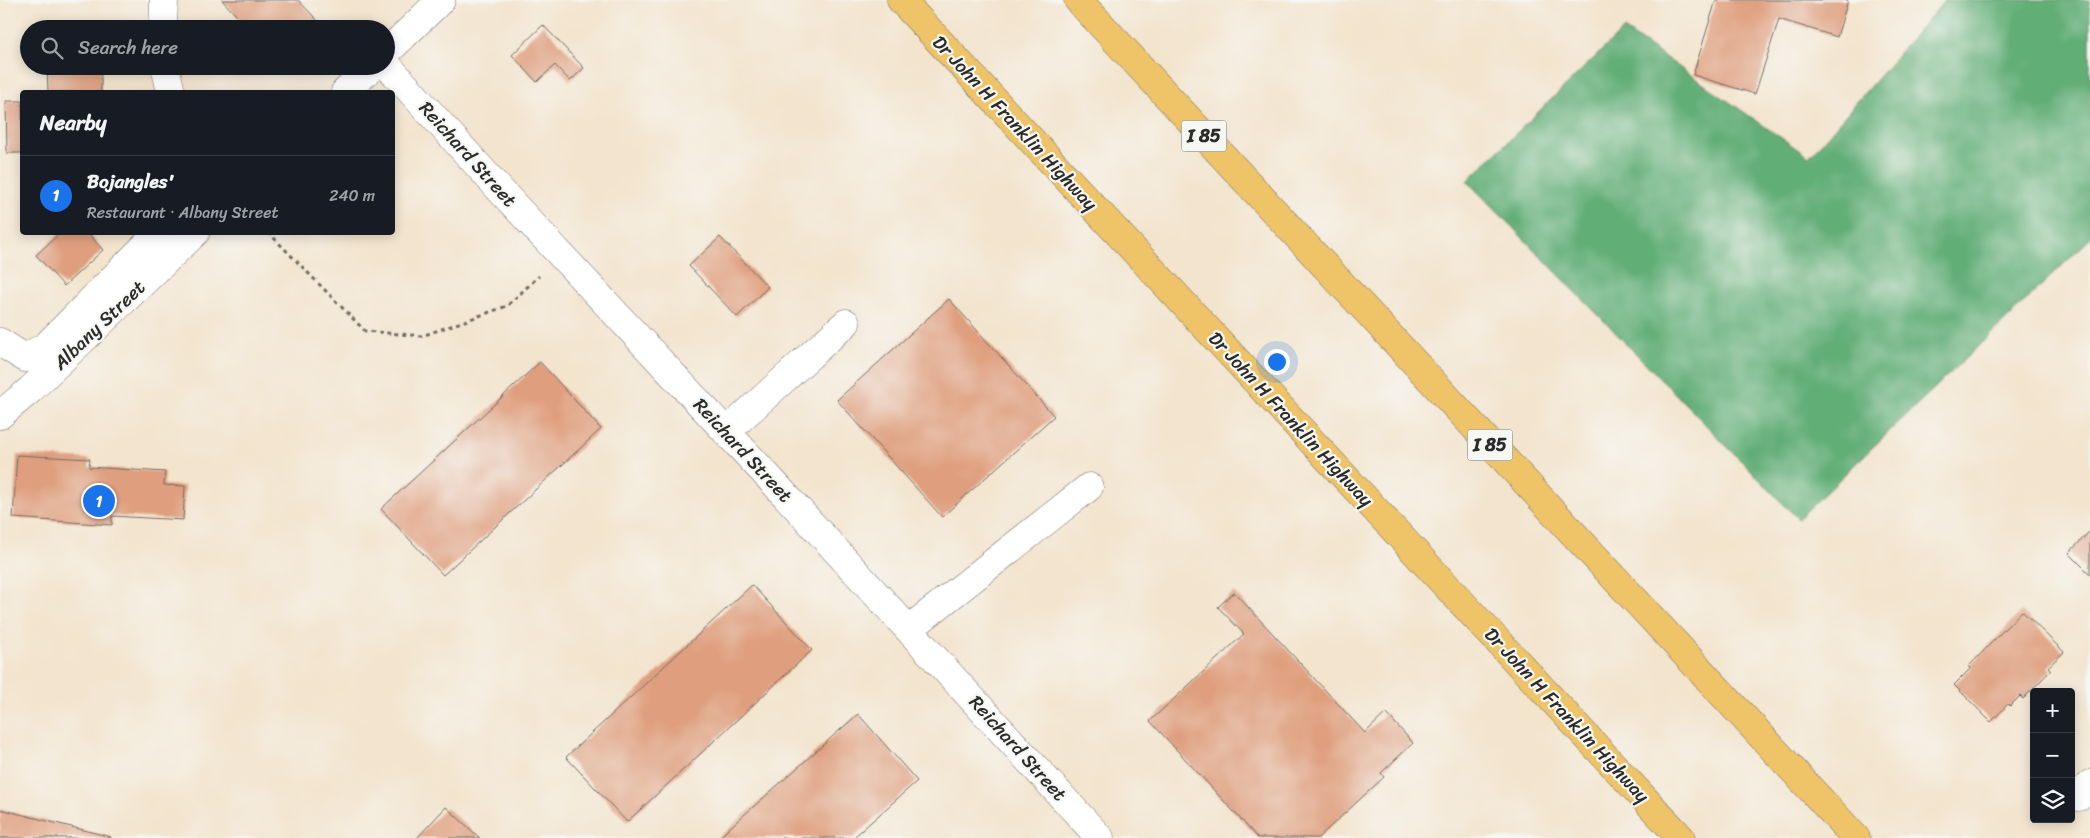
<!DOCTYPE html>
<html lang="en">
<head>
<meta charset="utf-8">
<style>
	:root { --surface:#171b24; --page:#20242c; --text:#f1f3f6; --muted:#9ea1a6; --line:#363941; --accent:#1a73e8 }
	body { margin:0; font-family:Sriracha,sans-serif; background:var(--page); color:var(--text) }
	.controls { position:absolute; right:15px; bottom:15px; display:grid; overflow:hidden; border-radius:5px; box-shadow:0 2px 12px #0003 }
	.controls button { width:45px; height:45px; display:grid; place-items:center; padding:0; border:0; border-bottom:1px solid var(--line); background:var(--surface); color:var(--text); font:25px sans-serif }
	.you { position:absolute; left:1276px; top:361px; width:18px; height:18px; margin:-12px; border:4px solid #fff; border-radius:50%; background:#1a73e8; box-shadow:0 0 0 8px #1a73e833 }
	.badge { display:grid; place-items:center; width:32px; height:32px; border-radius:50%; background:var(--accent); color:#fff; font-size:16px; font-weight:700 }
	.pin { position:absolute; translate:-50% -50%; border:2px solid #fff; box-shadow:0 1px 5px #0006 }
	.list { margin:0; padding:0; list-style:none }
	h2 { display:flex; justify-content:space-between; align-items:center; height:65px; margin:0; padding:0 20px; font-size:21px }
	h2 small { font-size:16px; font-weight:400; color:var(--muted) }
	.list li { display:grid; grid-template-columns:32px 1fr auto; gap:15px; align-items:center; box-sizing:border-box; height:80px; padding:0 20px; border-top:1px solid var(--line) }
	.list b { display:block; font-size:19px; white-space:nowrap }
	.list p { margin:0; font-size:16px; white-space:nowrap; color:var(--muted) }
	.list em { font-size:16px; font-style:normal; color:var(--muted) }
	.icon { flex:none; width:28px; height:28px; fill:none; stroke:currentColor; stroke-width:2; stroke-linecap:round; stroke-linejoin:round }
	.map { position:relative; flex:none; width:2090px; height:838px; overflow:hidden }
	.search { position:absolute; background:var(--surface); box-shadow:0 2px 12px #0003; left:20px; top:20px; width:375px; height:55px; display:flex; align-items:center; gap:12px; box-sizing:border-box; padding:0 18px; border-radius:28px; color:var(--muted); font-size:19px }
	.panel { position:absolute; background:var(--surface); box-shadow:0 2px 12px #0003; left:20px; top:90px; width:375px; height:145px; border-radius:5px }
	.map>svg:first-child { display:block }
</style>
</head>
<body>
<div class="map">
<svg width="2090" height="838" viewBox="0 0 2090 838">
	<rect width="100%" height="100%" fill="#f6f6f2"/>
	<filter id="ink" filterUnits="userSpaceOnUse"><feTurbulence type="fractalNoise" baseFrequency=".02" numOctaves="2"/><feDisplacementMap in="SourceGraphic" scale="10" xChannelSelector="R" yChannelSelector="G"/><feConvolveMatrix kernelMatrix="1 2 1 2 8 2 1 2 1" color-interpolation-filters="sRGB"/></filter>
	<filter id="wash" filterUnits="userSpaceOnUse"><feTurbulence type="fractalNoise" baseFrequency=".0096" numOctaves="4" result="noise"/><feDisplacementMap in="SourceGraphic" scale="20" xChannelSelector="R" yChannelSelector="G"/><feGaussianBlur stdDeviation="1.12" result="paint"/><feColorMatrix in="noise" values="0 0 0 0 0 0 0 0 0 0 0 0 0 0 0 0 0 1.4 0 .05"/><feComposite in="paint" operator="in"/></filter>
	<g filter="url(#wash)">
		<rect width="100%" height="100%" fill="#f3e4cd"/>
		<path fill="#62ae77" stroke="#466c51" d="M1945,0H2090V239L1798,519L1467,181L1624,29L1809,157Z"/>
		<g id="blocks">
			<path fill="#df9f7e" d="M222,0H298L318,21L310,29H249Z
				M1716,0H1848L1837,37L1779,19L1755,94L1693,75Z
				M543,25L584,68L570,81L555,65L537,82L512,55Z
				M47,66H101V92H48Z
				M6,101H22V153H7Z
				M61,232H87L103,250L64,286L36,255Z
				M720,237L768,287L737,317L689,266Z
				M949,299L1054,416L942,517L837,400Z
				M540,362L601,429L443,575L381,509Z
				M17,455L90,459L89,467L165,472L164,485L185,486L183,520L112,516V525L13,518Z
				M2090,531V574L2069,553Z
				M752,585L812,650L627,822L566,757Z
				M1234,592L1365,733L1386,713L1413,743L1381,773L1384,777L1318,838H1258L1150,721L1244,634L1218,607Z
				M2022,611L2064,652L2048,667L2051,670L2023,699L2020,696L2010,706L2008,704L1991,722L1954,685L1971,668L1969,666Z
				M858,714L917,781L853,838H718Z
				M446,807L480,838H417Z
				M0,809L111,837V838H0Z"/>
		</g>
	</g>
	<g filter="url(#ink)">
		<use href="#blocks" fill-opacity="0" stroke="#716c64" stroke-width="1"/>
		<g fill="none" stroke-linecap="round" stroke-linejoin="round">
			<defs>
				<path id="minor" d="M163,29L164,0
					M386,53L441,0
					M386,64L502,192L774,483L1100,838
					M165,66L171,92
					M345,92L373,66
					M0,342L25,358L46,346L159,232
					M0,415L30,390L196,232
					M726,432L846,323
					M909,629L1089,487
					M2078,797L2090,784"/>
				<path id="highway" d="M901,0L1681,838
					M1078,0L1856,838"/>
			</defs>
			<use href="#minor" stroke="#716c64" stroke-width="29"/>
			<use href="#highway" stroke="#716c64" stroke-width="29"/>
			<path stroke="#716c64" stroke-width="3" stroke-dasharray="4 4" stroke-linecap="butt" d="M268,232L365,331L422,336L507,306L539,276"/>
			<use href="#minor" stroke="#fff" stroke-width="28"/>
			<use href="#highway" stroke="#efc469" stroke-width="28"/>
		</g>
	</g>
	<g text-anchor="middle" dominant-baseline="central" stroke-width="4.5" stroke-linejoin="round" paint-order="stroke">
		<g fill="#f6f6f2" stroke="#686867" stroke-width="1">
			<rect x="1181.5" y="120.5" width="45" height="31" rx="4"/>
			<rect x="1467.5" y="429.5" width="45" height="31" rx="4"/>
		</g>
		<g font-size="18" font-weight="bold" fill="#2b2b2b">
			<text x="1204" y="136">I 85</text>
			<text x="1490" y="445">I 85</text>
		</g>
		<g font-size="19" fill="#2b2b2b" stroke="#f6f6f2">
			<text transform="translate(1015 123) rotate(47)">Dr John H Franklin Highway</text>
			<text transform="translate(468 154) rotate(48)">Reichard Street</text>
			<text transform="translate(99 325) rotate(-44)">Albany Street</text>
			<text transform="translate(1291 419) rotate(47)">Dr John H Franklin Highway</text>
			<text transform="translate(743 450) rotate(47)">Reichard Street</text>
			<text transform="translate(1567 715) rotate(47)">Dr John H Franklin Highway</text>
			<text transform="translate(1018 748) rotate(48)">Reichard Street</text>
		</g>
	</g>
</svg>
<div class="controls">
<button>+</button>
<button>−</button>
<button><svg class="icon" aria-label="layers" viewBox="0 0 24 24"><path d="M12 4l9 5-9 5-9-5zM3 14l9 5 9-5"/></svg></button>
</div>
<div class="you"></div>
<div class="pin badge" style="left:99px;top:501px">1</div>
<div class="search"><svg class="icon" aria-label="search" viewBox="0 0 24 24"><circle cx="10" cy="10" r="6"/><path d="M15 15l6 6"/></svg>Search here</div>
<section class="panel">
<h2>Nearby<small></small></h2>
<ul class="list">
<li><span class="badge">1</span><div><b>Bojangles'</b><p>Restaurant · Albany Street</p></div><em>240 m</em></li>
</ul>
</section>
</div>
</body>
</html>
